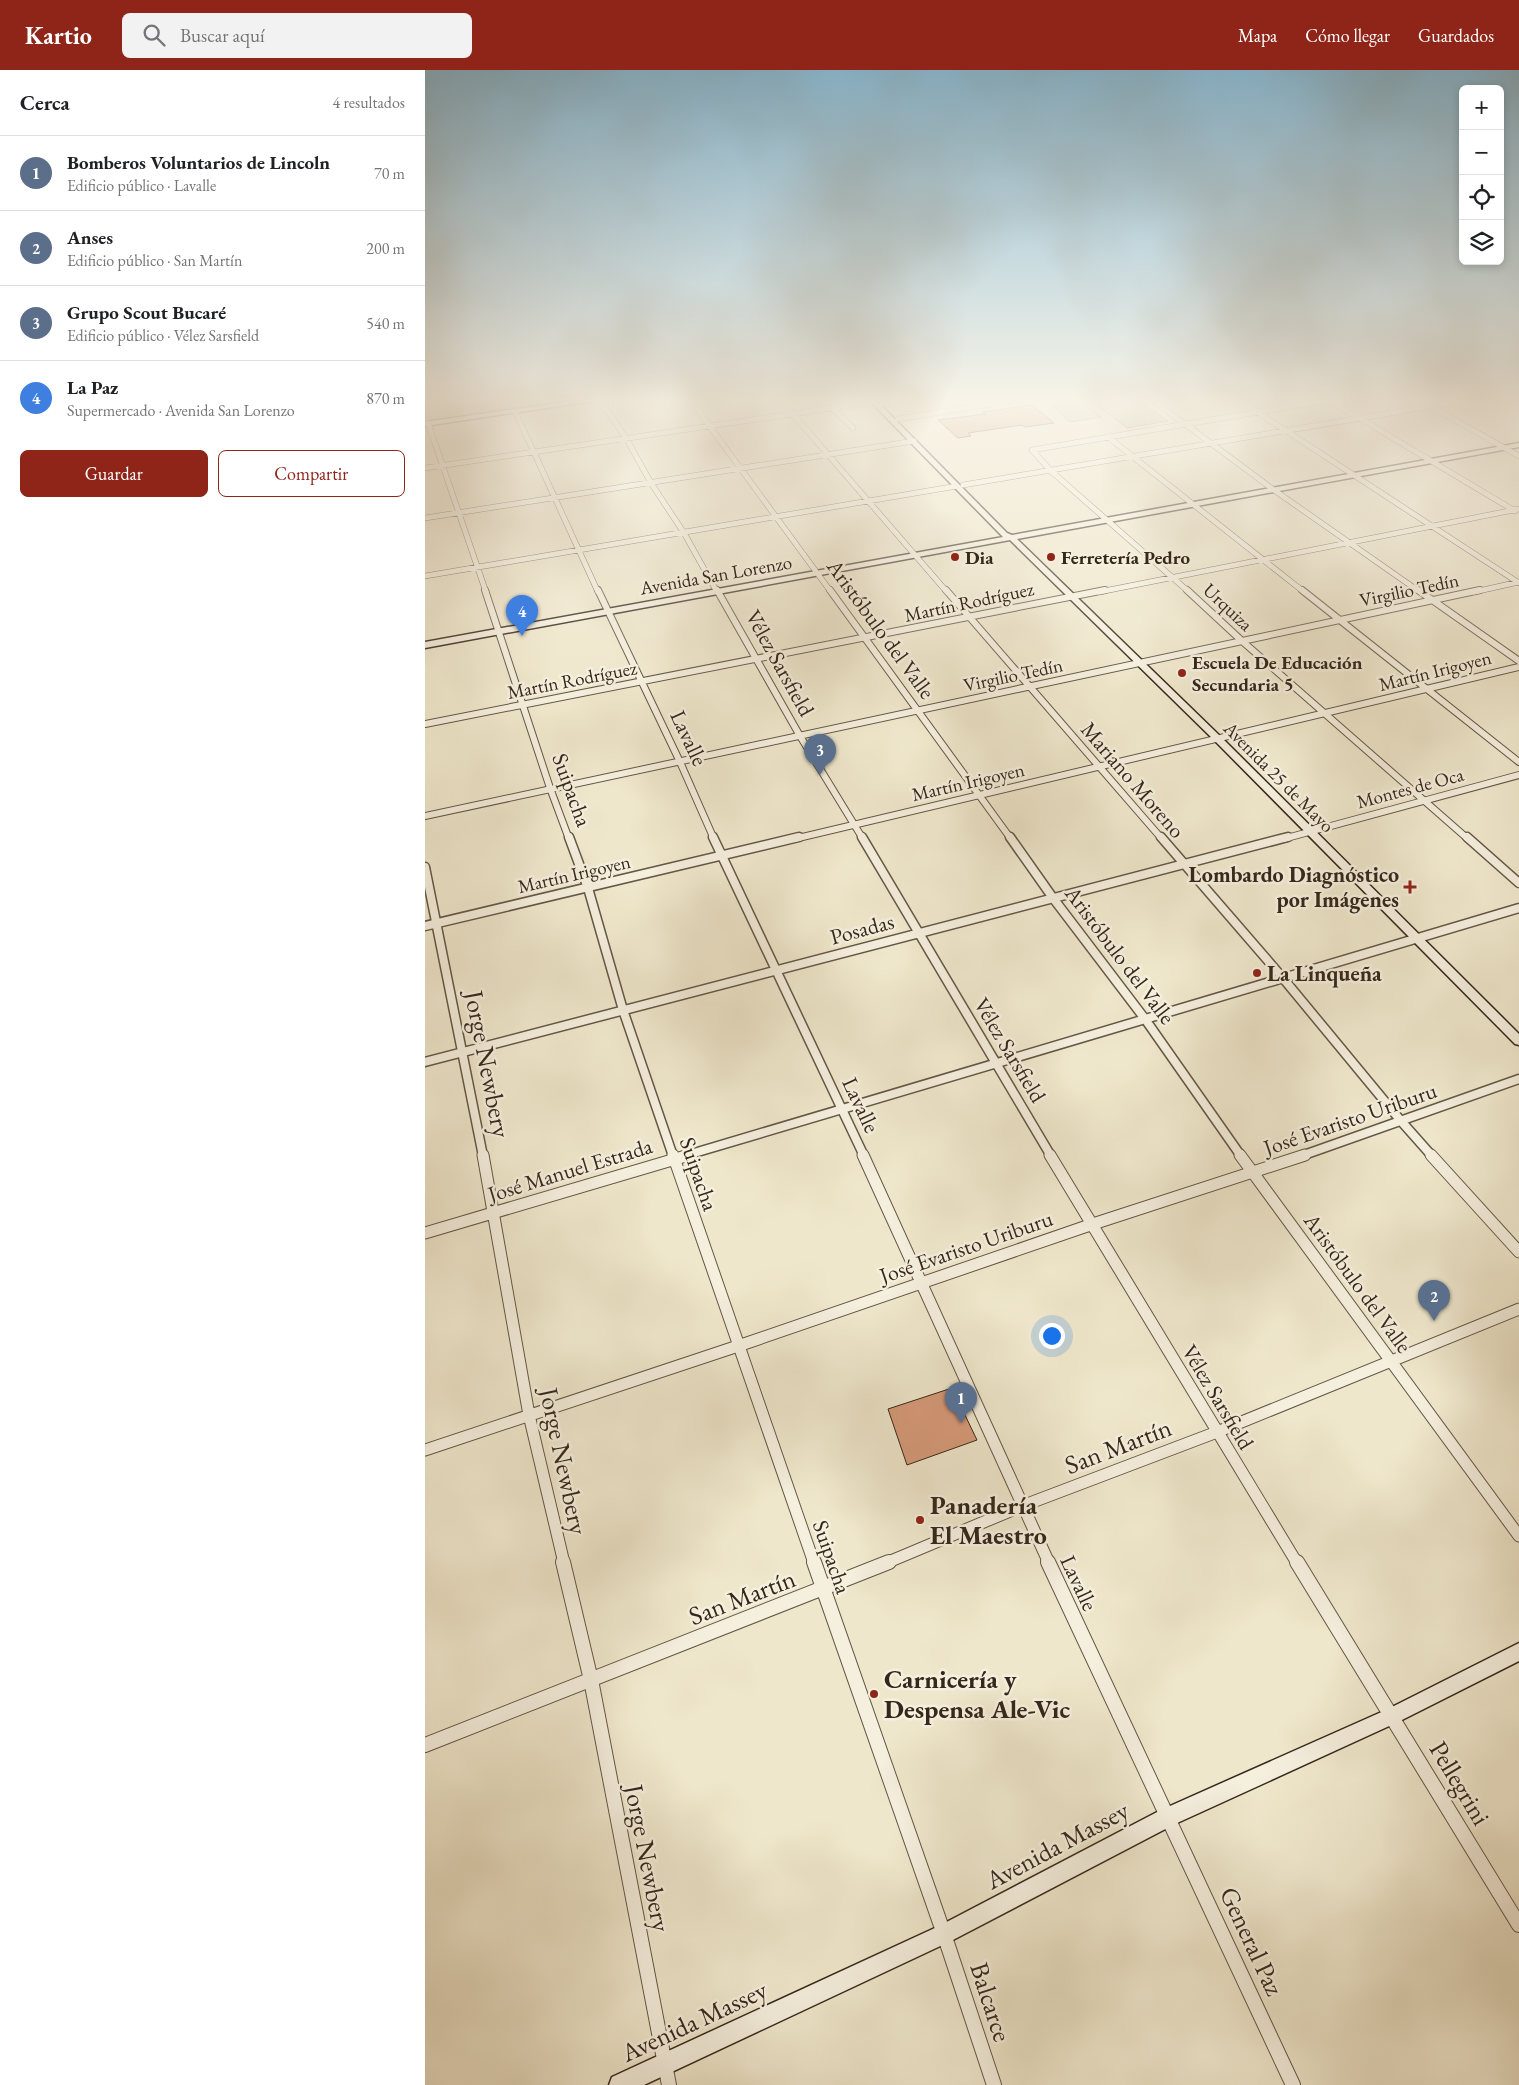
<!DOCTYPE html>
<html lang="es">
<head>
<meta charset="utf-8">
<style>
	:root { --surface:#fff; --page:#f2f2f2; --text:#202124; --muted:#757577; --line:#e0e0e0; --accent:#8f2418 }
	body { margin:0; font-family:"EB Garamond",serif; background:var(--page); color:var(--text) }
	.controls { position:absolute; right:15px; top:15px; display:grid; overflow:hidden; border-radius:8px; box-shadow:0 2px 8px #0003 }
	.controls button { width:45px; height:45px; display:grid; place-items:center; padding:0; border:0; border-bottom:1px solid var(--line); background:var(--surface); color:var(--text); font:25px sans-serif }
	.you { position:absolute; left:626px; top:1265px; width:18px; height:18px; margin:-12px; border:4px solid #fff; border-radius:50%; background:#1a73e8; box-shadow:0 0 0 8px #1a73e833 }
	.badge { display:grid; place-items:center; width:32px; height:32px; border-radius:50%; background:var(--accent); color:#fff; font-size:16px; font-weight:700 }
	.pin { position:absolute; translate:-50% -41px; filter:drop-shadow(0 1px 2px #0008) }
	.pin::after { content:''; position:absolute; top:26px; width:18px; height:15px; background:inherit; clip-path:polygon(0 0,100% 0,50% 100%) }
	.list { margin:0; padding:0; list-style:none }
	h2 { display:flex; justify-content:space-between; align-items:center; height:65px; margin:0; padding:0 20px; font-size:21px }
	h2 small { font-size:16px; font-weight:400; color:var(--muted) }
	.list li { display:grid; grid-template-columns:32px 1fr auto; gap:15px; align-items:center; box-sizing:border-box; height:75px; padding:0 20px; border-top:1px solid var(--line) }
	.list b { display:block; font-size:19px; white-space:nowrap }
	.list p { margin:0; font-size:16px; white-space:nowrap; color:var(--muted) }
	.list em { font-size:16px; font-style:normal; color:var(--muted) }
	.actions { display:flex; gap:10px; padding:15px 20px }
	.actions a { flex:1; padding:11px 0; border:1px solid var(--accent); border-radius:8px; text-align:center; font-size:18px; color:var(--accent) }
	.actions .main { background:var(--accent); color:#fff }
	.icon { flex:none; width:28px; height:28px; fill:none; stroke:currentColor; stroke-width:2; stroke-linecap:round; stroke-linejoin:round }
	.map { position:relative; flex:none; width:1094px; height:2015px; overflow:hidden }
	header { display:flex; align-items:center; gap:30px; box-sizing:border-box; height:70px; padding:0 25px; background:var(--accent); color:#fff }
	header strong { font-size:24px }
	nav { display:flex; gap:28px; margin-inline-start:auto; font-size:18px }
	.search { width:350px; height:45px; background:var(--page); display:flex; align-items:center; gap:12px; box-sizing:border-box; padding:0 18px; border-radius:8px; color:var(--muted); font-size:19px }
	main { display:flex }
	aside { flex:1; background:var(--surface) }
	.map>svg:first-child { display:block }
</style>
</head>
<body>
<header>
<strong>Kartio</strong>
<div class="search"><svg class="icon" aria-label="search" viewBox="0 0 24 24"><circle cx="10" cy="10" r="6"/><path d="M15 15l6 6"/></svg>Buscar aquí</div>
<nav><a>Mapa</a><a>Cómo llegar</a><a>Guardados</a></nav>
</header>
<main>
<aside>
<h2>Cerca<small>4 resultados</small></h2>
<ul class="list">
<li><span class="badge" style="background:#5c6f8a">1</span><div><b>Bomberos Voluntarios de Lincoln</b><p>Edificio público · Lavalle</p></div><em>70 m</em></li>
<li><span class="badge" style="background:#5c6f8a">2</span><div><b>Anses</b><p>Edificio público · San Martín</p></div><em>200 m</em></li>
<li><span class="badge" style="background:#5c6f8a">3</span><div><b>Grupo Scout Bucaré</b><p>Edificio público · Vélez Sarsfield</p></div><em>540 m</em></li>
<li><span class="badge" style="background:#3f7fe0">4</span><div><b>La Paz</b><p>Supermercado · Avenida San Lorenzo</p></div><em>870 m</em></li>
</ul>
<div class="actions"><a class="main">Guardar</a><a>Compartir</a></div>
</aside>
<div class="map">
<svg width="1094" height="2015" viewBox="0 0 1094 2015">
	<rect width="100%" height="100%" fill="#efe7cc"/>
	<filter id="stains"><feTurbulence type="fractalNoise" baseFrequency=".004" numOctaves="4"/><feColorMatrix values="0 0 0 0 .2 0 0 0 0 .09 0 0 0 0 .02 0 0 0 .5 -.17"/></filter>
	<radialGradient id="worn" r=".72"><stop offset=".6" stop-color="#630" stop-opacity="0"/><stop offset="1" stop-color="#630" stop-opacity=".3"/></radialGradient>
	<path fill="#bcc496" stroke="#787658" d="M0,328H167L0,352Z
		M663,328H711L743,351L702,358Z
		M656,330L676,347L645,352L625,334Z"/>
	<path fill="#d79a7a" stroke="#35271a" d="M607,335L629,353L600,357L597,355L543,363L546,366L533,368L513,350L561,344L558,342Z
		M527,1318L552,1370L482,1395L463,1339Z"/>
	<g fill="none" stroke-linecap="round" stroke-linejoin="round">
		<defs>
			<path id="street-far4" d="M264,328L406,522
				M354,328L522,522
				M725,328L849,420L995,522
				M811,328L1094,513
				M901,328L1090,441
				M948,328L973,342
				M991,328L1094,386
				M1080,328L1094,336
				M175,330L201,368L226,413L259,463L292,522
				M457,333L489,328
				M407,338L428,358
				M90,341L173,522
				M473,349L602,328
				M3,353L61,522
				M683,367L879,522
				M0,398L448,332
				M538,415L1055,328
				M0,448L489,371
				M0,506L532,416
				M674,522L1094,439
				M764,522L626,401L607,380L904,330
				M1049,522L1094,512"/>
			<path id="street-far3" d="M60,520L125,718L144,769
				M173,520L255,692L289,769
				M292,520L375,666L438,769
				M405,520L586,769
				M521,520L737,769
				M762,520L817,571L1043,769
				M877,520L1094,692
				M993,520L1094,591
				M0,654L680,520
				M0,746L1055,520
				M369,769L1094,597
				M858,769L1094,705"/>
			<path id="street-far2" d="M144,767L163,818L198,940L248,1086
				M288,767L439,1086
				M437,767L626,1086
				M585,767L628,828L720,949L816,1086
				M736,767L857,907L976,1051L1007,1086
				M1042,767L1094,813
				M0,797L58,1086
				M0,856L374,767
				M0,992L863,767
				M259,1086L1094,838
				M876,1086L1094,1009"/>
			<path id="street-far1" d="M58,1085L104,1345L139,1493
				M248,1085L389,1493
				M438,1085L624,1493
				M625,1085L872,1493
				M815,1085L1094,1466
				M1006,1085L1094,1182
				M0,1163L264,1085
				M0,1380L313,1276L668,1154L880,1085
				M461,1493L597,1436L792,1362L1094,1239"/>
			<path id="street" d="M138,1492L166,1610L244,2015
				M389,1492L519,1864L569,2015
				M623,1492L868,2015
				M872,1492L1094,1855
				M0,1675L464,1492"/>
			<path id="secondary" d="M168,328H188L0,356V352Z
				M442,328H449L582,463L587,465L1094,373V377L592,469L795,666L1094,964V975L1090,974L789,670L585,470L0,578V572L578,467Z
				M1094,1573V1591L973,1652L750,1754L526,1871L219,2015H184L187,2007L512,1857L736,1740L961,1640Z"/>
		</defs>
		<use href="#street-far4" stroke="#645746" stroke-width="6"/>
		<use href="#street-far3" stroke="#645746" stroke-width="8"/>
		<use href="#street-far2" stroke="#645746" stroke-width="11"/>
		<use href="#street-far1" stroke="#645746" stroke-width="13"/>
		<use href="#street" stroke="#645746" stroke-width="16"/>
		<use href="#secondary" stroke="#35271a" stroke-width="3"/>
		<use href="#street-far4" stroke="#f5efde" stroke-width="5"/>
		<use href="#street-far3" stroke="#f5efde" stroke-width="6"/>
		<use href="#street-far2" stroke="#f5efde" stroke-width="8"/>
		<use href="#street-far1" stroke="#f5efde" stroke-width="11"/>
		<use href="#street" stroke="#f5efde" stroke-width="14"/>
		<use href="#secondary" fill="#f5efde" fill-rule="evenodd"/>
	</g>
	<linearGradient id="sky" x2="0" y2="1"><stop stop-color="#89b9d3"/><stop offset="0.54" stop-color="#f8f4e8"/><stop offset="1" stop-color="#f8f4e8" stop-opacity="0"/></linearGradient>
	<rect width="1094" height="611" fill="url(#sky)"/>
	<g fill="#8f2418" stroke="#f5efde" stroke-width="2">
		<circle cx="530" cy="487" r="5"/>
		<circle cx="626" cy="487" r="5"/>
		<circle cx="757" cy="603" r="5"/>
		<path d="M982.5 809.5h5v5h5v5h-5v5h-5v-5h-5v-5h5z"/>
		<circle cx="832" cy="903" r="5"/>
		<circle cx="495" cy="1450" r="5"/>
		<circle cx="449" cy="1624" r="5"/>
	</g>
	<g text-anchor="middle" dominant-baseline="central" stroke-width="5" stroke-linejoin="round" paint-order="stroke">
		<g font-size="19" font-weight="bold" fill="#35271a" stroke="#f5efde" text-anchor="start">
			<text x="540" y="487">Dia</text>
			<text x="636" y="487">Ferretería Pedro</text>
			<text x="767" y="592">Escuela De Educación<tspan x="767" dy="22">Secundaria 5</tspan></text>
		</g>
		<g font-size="19" fill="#35271a" stroke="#f5efde">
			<text transform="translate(291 505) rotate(-10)">Avenida San Lorenzo</text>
			<text transform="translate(984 520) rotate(-12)">Virgilio Tedín</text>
			<text transform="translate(544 532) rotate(-12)">Martín Rodríguez</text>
			<text transform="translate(803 537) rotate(43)">Urquiza</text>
			<text transform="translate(1010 601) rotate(-14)">Martín Irigoyen</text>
			<text transform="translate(588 605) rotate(-12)">Virgilio Tedín</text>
			<text transform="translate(147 610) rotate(-11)">Martín Rodríguez</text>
			<text transform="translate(854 707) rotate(45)">Avenida 25 de Mayo</text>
			<text transform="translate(543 712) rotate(-13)">Martín Irigoyen</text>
			<text transform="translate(985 718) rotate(-15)">Montes de Oca</text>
			<text transform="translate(149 804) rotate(-13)">Martín Irigoyen</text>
		</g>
		<g font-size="22" fill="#35271a" stroke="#f5efde">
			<text transform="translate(456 559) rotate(54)">Aristóbulo del Valle</text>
			<text transform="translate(355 593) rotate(61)">Vélez Sarsfield</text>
			<text transform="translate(264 668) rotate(65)">Lavalle</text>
			<text transform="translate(708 710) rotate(49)">Mariano Moreno</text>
			<text transform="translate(147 720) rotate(70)">Suipacha</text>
			<text transform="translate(437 859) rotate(-15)">Posadas</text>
			<text transform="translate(695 885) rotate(53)">Aristóbulo del Valle</text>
			<text transform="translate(585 980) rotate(59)">Vélez Sarsfield</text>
			<text transform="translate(436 1035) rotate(65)">Lavalle</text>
			<text transform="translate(925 1049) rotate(-19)">José Evaristo Uriburu</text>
			<text transform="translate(145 1100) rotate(-17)">José Manuel Estrada</text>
			<text transform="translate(274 1104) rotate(71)">Suipacha</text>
			<text transform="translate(541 1177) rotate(-19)">José Evaristo Uriburu</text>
			<text transform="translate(933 1213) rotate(54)">Aristóbulo del Valle</text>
			<text transform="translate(793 1327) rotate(59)">Vélez Sarsfield</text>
			<text transform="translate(407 1487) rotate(71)">Suipacha</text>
			<text transform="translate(654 1513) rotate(65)">Lavalle</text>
		</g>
		<g font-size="22" font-weight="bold" fill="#35271a" stroke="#f5efde" text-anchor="end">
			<text x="974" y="804">Lombardo Diagnóstico<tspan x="974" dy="25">por Imágenes</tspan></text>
			<text x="842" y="903" text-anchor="start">La Linqueña</text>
		</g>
		<g font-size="26" fill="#35271a" stroke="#f5efde">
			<text transform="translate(63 994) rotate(79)">Jorge Newbery</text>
			<text transform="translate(693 1376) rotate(-21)">San Martín</text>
			<text transform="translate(139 1391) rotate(78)">Jorge Newbery</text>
			<text transform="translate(317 1527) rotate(-21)">San Martín</text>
			<text transform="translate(1035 1713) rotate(59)">Pellegrini</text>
			<text transform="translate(632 1775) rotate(-28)">Avenida Massey</text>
			<text transform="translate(223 1788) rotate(79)">Jorge Newbery</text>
			<text transform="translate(827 1871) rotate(65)">General Paz</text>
			<text transform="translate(566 1932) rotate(72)">Balcarce</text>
			<text transform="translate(269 1951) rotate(-25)">Avenida Massey</text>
		</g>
		<g font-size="26" font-weight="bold" fill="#35271a" stroke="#f5efde" text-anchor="start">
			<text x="505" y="1435">Panadería<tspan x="505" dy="30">El Maestro</tspan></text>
			<text x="459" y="1609">Carnicería y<tspan x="459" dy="30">Despensa Ale-Vic</tspan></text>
		</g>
	</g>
	<rect width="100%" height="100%" filter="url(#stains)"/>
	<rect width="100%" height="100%" fill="url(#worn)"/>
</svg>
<div class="controls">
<button>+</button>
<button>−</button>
<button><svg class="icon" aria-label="locate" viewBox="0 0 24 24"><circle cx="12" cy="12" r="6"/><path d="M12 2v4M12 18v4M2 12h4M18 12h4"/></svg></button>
<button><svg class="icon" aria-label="layers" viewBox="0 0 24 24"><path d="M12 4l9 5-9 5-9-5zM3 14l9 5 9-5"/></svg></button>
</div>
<div class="you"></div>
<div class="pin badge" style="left:536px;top:1353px;background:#5c6f8a">1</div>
<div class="pin badge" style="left:1009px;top:1251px;background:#5c6f8a">2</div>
<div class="pin badge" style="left:395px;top:705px;background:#5c6f8a">3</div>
<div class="pin badge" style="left:97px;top:566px;background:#3f7fe0">4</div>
</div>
</main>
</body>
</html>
